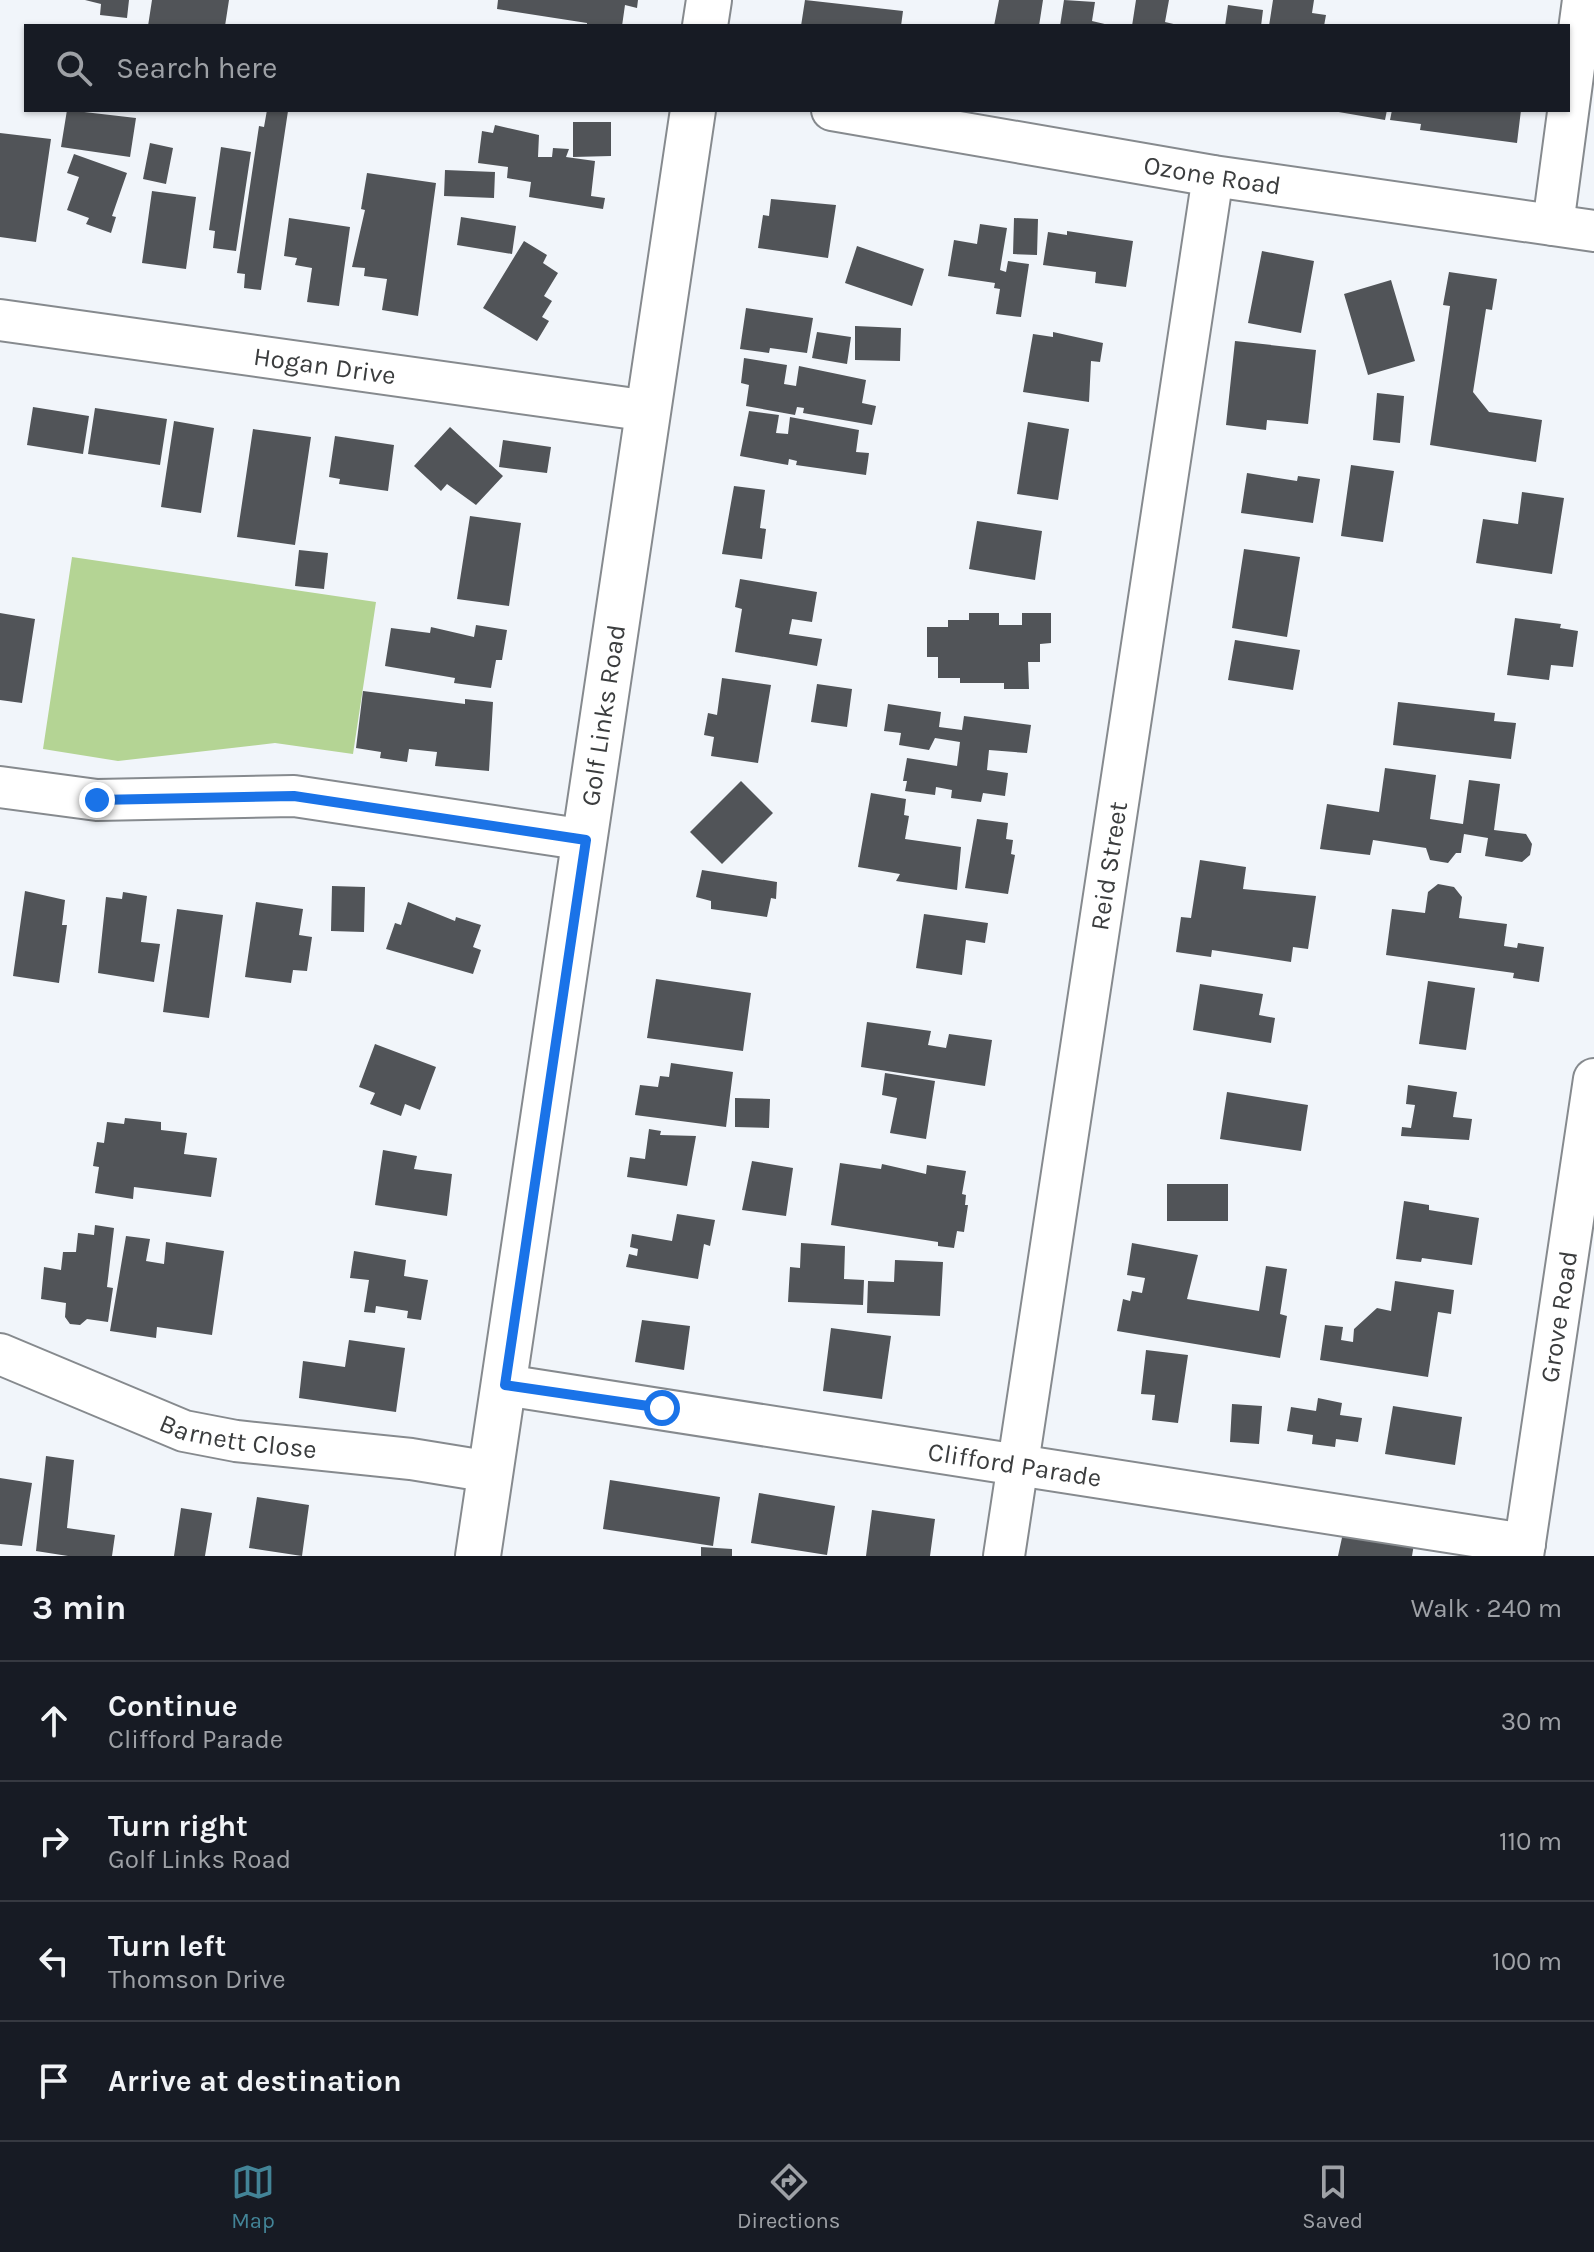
<!DOCTYPE html>
<html lang="en">
<head>
<meta charset="utf-8">
<style>
	:root { --surface:#171b24; --page:#242831; --text:#f1f3f6; --muted:#9ea1a6; --line:#363941; --accent:#438497 }
	body { margin:0; font-family:Karla,sans-serif; background:var(--page); color:var(--text) }
	.stop { position:absolute; width:24px; height:24px; margin:-18px; border:6px solid #1a73e8; border-radius:50%; background:#fff }
	.stop.end { background:#1a73e8; border-color:#fff; box-shadow:0 2px 8px #0008 }
	.list { margin:0; padding:0; list-style:none }
	h2 { display:flex; justify-content:space-between; align-items:center; height:104px; margin:0; padding:0 32px; font-size:34px }
	h2 small { font-size:26px; font-weight:400; color:var(--muted) }
	.list li { display:grid; grid-template-columns:52px 1fr auto; gap:24px; align-items:center; box-sizing:border-box; height:120px; padding:0 32px; border-top:2px solid var(--line) }
	.list b { display:block; font-size:30px; white-space:nowrap }
	.list p { margin:0; font-size:26px; white-space:nowrap; color:var(--muted) }
	.list em { font-size:26px; font-style:normal; color:var(--muted) }
	.icon { flex:none; width:44px; height:44px; fill:none; stroke:currentColor; stroke-width:2; stroke-linecap:round; stroke-linejoin:round }
	.map { position:relative; flex:none; width:1594px; height:1556px; overflow:hidden }
	.search { position:absolute; background:var(--surface); box-shadow:0 2px 6px #0004; left:24px; right:24px; top:24px; height:88px; display:flex; align-items:center; gap:20px; box-sizing:border-box; padding:0 28px; border-radius:0px; color:var(--muted); font-size:30px }
	.sheet { height:584px; background:var(--surface) }
	nav { display:flex; justify-content:space-around; align-items:center; box-sizing:border-box; height:112px; border-top:2px solid var(--line); background:var(--surface); font-size:22px; color:var(--muted) }
	nav a { display:grid; justify-items:center; gap:4px }
	nav .on { color:var(--accent) }
	.map>svg:first-child { display:block }
</style>
</head>
<body>
<div class="map">
<svg width="1594" height="1556" viewBox="0 0 1594 1556">
	<rect width="100%" height="100%" fill="#f1f5fa"/>
	<path fill="#b4d494" d="M72,557L376,602L353,754L275,743L118,761L43,749Z"/>
	<path fill="#515458" d="M85,0H129L127,18L100,15L101,4Z
		M152,0H229L225,26H148Z
		M498,0H638L637,8L625,5L622,26H587V23L497,9Z
		M805,0L903,11L901,26H801Z
		M999,0H1043L1039,26H994Z
		M1064,0L1095,2L1092,21L1113,26H1060Z
		M1136,0H1169L1165,22L1182,26H1132Z
		M1273,0H1314L1312,13L1326,15L1324,26H1269Z
		M1228,5L1263,10L1261,26H1225Z
		M67,110L136,118L130,157L61,147Z
		M267,110L288,111L261,290L244,288L245,274L237,273L259,126L264,127Z
		M1327,110H1387L1385,120Z
		M1392,110H1521L1517,143L1420,130L1421,124L1390,120Z
		M573,122H611V156L573,157Z
		M495,125L539,135L538,157H552L553,148L569,149L566,157L595,161L591,196L605,198L603,209L529,197L531,182L507,178L508,167L478,163L482,131L493,133Z
		M0,133L51,139L36,242L0,237Z
		M150,143L173,148L166,184L143,179Z
		M221,147L251,152L236,251L213,248L215,231L209,230Z
		M74,154L127,173L112,216L116,217L111,233L86,224L89,218L67,210L79,177L67,173Z
		M445,170L495,172L494,198L444,196Z
		M367,173L436,183L418,316L382,310L387,279L364,276L365,268L352,267L365,210L361,209Z
		M152,191L196,197L186,269L142,263Z
		M771,199L836,205L828,258L758,248L763,215L769,216Z
		M461,217L516,226L512,254L457,245Z
		M289,218L350,227L339,306L307,302L312,268L295,265L297,258L284,256Z
		M1014,218L1038,219L1037,255L1013,254Z
		M980,224L1007,228L1000,270L1006,272L1008,261L1029,264L1021,317L996,314L1000,289L994,288L995,283L948,276L954,240L977,244Z
		M1067,231L1133,241L1126,287L1095,283L1096,272L1043,265L1048,232L1067,235Z
		M524,241L547,255L543,263L558,273L544,296L552,301L542,317L549,321L537,341L483,308Z
		M857,246L924,269L912,306L845,283Z
		M1262,251L1314,261L1301,333L1248,323Z
		M1449,272L1497,279L1492,310L1486,309L1473,392L1489,412L1542,420L1536,462L1430,445L1450,306L1443,305Z
		M1391,280L1415,361L1368,375L1344,294Z
		M746,308L813,318L807,353L770,348L769,353L740,349Z
		M855,326L901,328L900,361L855,360Z
		M817,332L851,337L847,364L812,358Z
		M1053,332L1103,343L1100,362L1091,361L1089,402L1023,392L1033,334L1053,337Z
		M1235,341L1316,350L1308,424L1267,420L1266,430L1226,425Z
		M744,358L787,365L784,384L796,386L799,366L866,380L862,403L876,406L872,425L803,413L804,408L797,407L795,415L746,406L749,385L741,383Z
		M1377,393L1404,396L1400,443L1373,440Z
		M33,407L89,416L83,454L27,445Z
		M95,408L167,419L160,465L88,454Z
		M749,411L779,415L776,433L788,434L790,417L859,430L856,452L869,453L866,475L796,465L797,461L789,459L788,465L740,456Z
		M174,421L214,428L201,513L161,507Z
		M1028,422L1069,429L1058,500L1017,494Z
		M450,427L503,476L476,505L447,484L441,491L414,466Z
		M253,429L311,437L295,545L237,537Z
		M335,436L394,445L388,491L339,484L340,479L329,477Z
		M503,440L551,447L547,473L499,467Z
		M1351,465L1394,471L1383,542L1341,536Z
		M1247,473L1297,481L1298,476L1320,479L1313,523L1241,513Z
		M734,486L765,490L760,528L766,529L762,559L722,554Z
		M1522,492L1564,498L1552,574L1476,563L1483,519L1518,524Z
		M470,516L521,523L509,606L457,599Z
		M977,521L1042,531L1035,580L969,569Z
		M1244,549L1300,557L1287,637L1232,628Z
		M299,550L328,553L324,589L295,586Z
		M740,579L817,592L812,622L792,619L789,634L822,639L817,666L735,652L742,609L735,607Z
		M0,613L35,619L22,703L0,700Z
		M969,613H999V625H1022V613H1051V643L1040,644V662H1028L1029,689H1004V683H960V678H938V657H927V627H948V620H969Z
		M1515,618L1561,624L1560,628L1578,631L1573,667L1551,665L1549,680L1507,675Z
		M476,625L507,630L502,660H496L491,688L454,683L455,678L385,666L391,628L430,633L431,627L474,637Z
		M1235,640L1300,650L1293,690L1228,680Z
		M722,678L771,685L758,763L711,756L714,737L704,735L708,713L717,715Z
		M817,684L852,689L847,727L811,722Z
		M363,691L465,704V699L493,702L489,771L435,766L437,752L409,749L407,762L380,758L381,752L356,748Z
		M1398,702L1495,713L1494,721L1516,723L1511,759L1393,745Z
		M888,704L941,712L939,727L962,730L964,716L1031,725L1027,753L989,750L987,770L1008,773L1005,796L983,793L981,802L951,798L952,790L936,787L935,795L905,791L907,781H903L907,758L957,766L960,742L935,738L929,750L899,745L901,733L884,731Z
		M1385,768L1436,775L1430,819L1463,824L1469,780L1500,784L1494,830L1526,834L1532,844L1530,855L1522,862L1485,856L1488,838L1464,834L1461,853H1456L1448,863L1430,860L1426,848L1373,840L1370,855L1320,849L1327,804L1379,812Z
		M741,781L773,813L722,864L690,832Z
		M871,793L906,799L904,815L909,816L905,839L961,847L957,890L896,881L900,874L858,867Z
		M977,819L1008,823L1006,839L1013,840L1011,854L1015,855L1008,894L965,888Z
		M1200,860L1246,867L1243,889L1316,896L1308,949L1293,947L1291,962L1212,950L1211,957L1176,952L1181,917L1191,918Z
		M702,870L777,882L776,899L771,898L767,917L711,909V901L696,897Z
		M1438,884L1454,887L1462,897L1459,918L1507,924L1504,946L1517,948L1518,943L1544,947L1539,982L1513,978L1514,973L1386,955L1392,909L1425,913L1428,892Z
		M332,886L365,887L364,932L331,931Z
		M25,891L65,900L62,925H67L59,983L13,976Z
		M123,892L147,896L141,942L160,944L154,982L98,973L106,897L122,899Z
		M256,902L303,909L299,935L312,937L307,971L293,970L291,983L245,977Z
		M408,902L455,921L456,917L481,925L473,947L481,950L473,974L386,949L395,923L401,925Z
		M177,909L223,915L209,1018L163,1012Z
		M924,914L988,923L985,943L966,940L962,975L916,968Z
		M656,979L751,993L743,1051L647,1038Z
		M1428,981L1475,988L1466,1050L1419,1044Z
		M1200,984L1263,994L1259,1015L1275,1018L1271,1043L1193,1030Z
		M867,1022L931,1031L928,1045L946,1048L949,1034L992,1040L985,1086L861,1067Z
		M375,1044L436,1067L420,1110L405,1104L401,1116L370,1104L375,1093L359,1087Z
		M671,1063L733,1072L726,1127L635,1115L640,1085L658,1087L660,1076L669,1077Z
		M885,1073L935,1081L926,1139L890,1133L897,1098L882,1095Z
		M1408,1085L1457,1092L1453,1117L1472,1119L1469,1140L1401,1136L1402,1127L1411,1128L1415,1105L1406,1104Z
		M1227,1092L1308,1105L1301,1151L1220,1139Z
		M735,1098L770,1099L769,1128L735,1127Z
		M125,1118L161,1122V1130L187,1133L184,1154L217,1158L211,1197L134,1187L133,1199L95,1193L99,1167L93,1166L97,1142L104,1143L107,1122L124,1124Z
		M649,1129L661,1131L660,1135L696,1136L687,1186L627,1177L630,1157L645,1159Z
		M383,1150L417,1156L414,1169L452,1174L447,1216L375,1205Z
		M752,1161L793,1168L786,1216L742,1210Z
		M840,1163L881,1169L882,1164L926,1174L927,1165L966,1171L962,1194L966,1195L965,1205H968L964,1232L957,1231L954,1248L938,1246V1242L831,1225Z
		M1167,1184H1228V1221H1167Z
		M1404,1201L1429,1205V1210L1479,1218L1472,1265L1422,1258L1421,1262L1396,1259Z
		M677,1214L715,1220L710,1246L704,1244L698,1279L626,1267L629,1254L637,1256L638,1249L630,1247L632,1234L672,1241Z
		M95,1225L114,1228L107,1287L113,1288L108,1322L87,1319L80,1325L70,1324L65,1317L66,1303L41,1299L44,1267L61,1270L63,1252H76L78,1233L94,1235Z
		M126,1236L150,1239L146,1261L164,1264L166,1242L224,1251L212,1335L157,1327L156,1338L110,1331Z
		M801,1243L845,1246L844,1279L864,1280L863,1305L788,1302L790,1267L800,1268Z
		M1132,1243L1198,1255L1187,1299L1259,1311L1266,1266L1287,1269L1280,1314L1287,1316L1280,1358L1117,1331L1123,1299L1130,1301L1132,1291L1142,1293L1145,1278L1127,1275Z
		M354,1251L406,1260L404,1276L428,1280L421,1320L407,1318L408,1311L376,1306L375,1313L364,1312L369,1280L350,1278Z
		M895,1260L943,1262L940,1316L867,1313L868,1281L894,1282Z
		M1395,1281L1454,1290L1451,1314L1438,1312L1428,1377L1320,1360L1325,1325L1343,1327L1341,1340L1353,1342L1354,1329L1377,1308L1391,1311Z
		M642,1320L690,1326L684,1370L635,1362Z
		M831,1328L891,1336L882,1399L823,1391Z
		M349,1340L405,1348L396,1412L299,1398L303,1361L345,1367Z
		M1146,1350L1188,1355L1178,1423L1152,1420L1155,1395L1141,1394Z
		M1318,1398L1342,1403L1340,1415L1362,1418L1358,1442L1336,1439L1335,1447L1312,1444L1313,1435L1287,1431L1291,1407L1316,1411Z
		M1232,1404L1262,1406L1259,1444L1230,1442Z
		M1393,1406L1462,1417L1455,1465L1385,1454Z
		M46,1456L74,1460L67,1528L115,1535L112,1556H68L36,1551Z
		M0,1478L32,1483L22,1546L0,1544Z
		M610,1480L720,1497L713,1546L603,1529Z
		M759,1493L835,1506L827,1555L751,1543Z
		M257,1497L309,1505L302,1556L249,1548Z
		M181,1508L212,1513L205,1556H174Z
		M872,1510L935,1519L930,1556H866Z
		M1343,1533L1414,1544L1412,1556H1338Z
		M701,1547L732,1549V1556H701Z"/>
	<g fill="none" stroke-linecap="round" stroke-linejoin="round">
		<defs>
			<g id="minor">
				<path id="s1" d="M832,110L1213,176L1594,231"/>
				<path d="M1553,225L1583,0"/>
				<path id="s2" d="M0,320L649,411"/>
				<path d="M0,787L97,800L294,796L586,840"/>
				<path id="s3" d="M0,1354L184,1431L236,1441L411,1459L491,1472"/>
				<path id="s4" d="M505,1385L1525,1544"/>
				<path id="s5" d="M1004,1556L1213,176"/>
				<path id="s6" d="M1523,1556L1594,1079"/>
			</g>
			<g id="major">
				<path d="M705,26L709,0"/>
				<path id="s7" d="M478,1556L693,110"/>
			</g>
		</defs>
		<use href="#minor" stroke="#868a8e" stroke-width="44"/>
		<use href="#major" stroke="#868a8e" stroke-width="48"/>
		<use href="#minor" stroke="#fff" stroke-width="40"/>
		<use href="#major" stroke="#fff" stroke-width="44"/>
	</g>
	<g fill="none" stroke-linecap="round" stroke-linejoin="round">
		<path stroke="#1a73e8" stroke-width="10" d="M97,800L294,796L586,840L505,1385L662,1408"/>
	</g>
	<g text-anchor="middle" dominant-baseline="central" stroke-width="8" stroke-linejoin="round" paint-order="stroke">
		<g font-size="26" fill="#3b3d3e" stroke="#fff">
			<text stroke="none"><textPath href="#s1" startOffset="386">Ozone Road</textPath></text>
			<text stroke="none"><textPath href="#s2" startOffset="328">Hogan Drive</textPath></text>
			<text stroke="none"><textPath href="#s7" startOffset="850">Golf Links Road</textPath></text>
			<text stroke="none"><textPath href="#s5" startOffset="698">Reid Street</textPath></text>
			<text stroke="none"><textPath href="#s6" startOffset="242">Grove Road</textPath></text>
			<text stroke="none"><textPath href="#s3" startOffset="254">Barnett Close</textPath></text>
			<text stroke="none"><textPath href="#s4" startOffset="516">Clifford Parade</textPath></text>
		</g>
	</g>
</svg>
<div class="stop" style="left:662px;top:1408px"></div>
<div class="stop end" style="left:97px;top:800px"></div>
<div class="search"><svg class="icon" aria-label="search" viewBox="0 0 24 24"><circle cx="10" cy="10" r="6"/><path d="M15 15l6 6"/></svg>Search here</div>
</div>
<section class="sheet">
<h2>3 min<small>Walk · 240 m</small></h2>
<ul class="list">
<li><svg class="icon" aria-label="ahead" viewBox="0 0 24 24"><path d="M12 20V5M6 11l6-6 6 6"/></svg><div><b>Continue</b><p>Clifford Parade</p></div><em>30 m</em></li>
<li><svg class="icon" aria-label="right" viewBox="0 0 24 24"><path d="M7 20v-9h11M14 6l5 5-5 5"/></svg><div><b>Turn right</b><p>Golf Links Road</p></div><em>110 m</em></li>
<li><svg class="icon" aria-label="left" viewBox="0 0 24 24"><path d="M17 20v-9H6M10 6l-5 5 5 5"/></svg><div><b>Turn left</b><p>Thomson Drive</p></div><em>100 m</em></li>
<li><svg class="icon" aria-label="arrive" viewBox="0 0 24 24"><path d="M6 21V4h12l-3 4 3 4H6"/></svg><div><b>Arrive at destination</b></div></li>
</ul>
</section>
<nav>
<a class="on"><svg class="icon" aria-label="map" viewBox="0 0 24 24"><path d="M3 6l6-2 6 2 6-2v14l-6 2-6-2-6 2zM9 4v14M15 6v14"/></svg>Map</a>
<a><svg class="icon" aria-label="directions" viewBox="0 0 24 24"><path d="M12 3l9 9-9 9-9-9zM9 14v-3h6M13 9l2 2-2 2"/></svg>Directions</a>
<a><svg class="icon" aria-label="saved" viewBox="0 0 24 24"><path d="M7 4h10v16l-5-4-5 4z"/></svg>Saved</a>
</nav>
</body>
</html>
